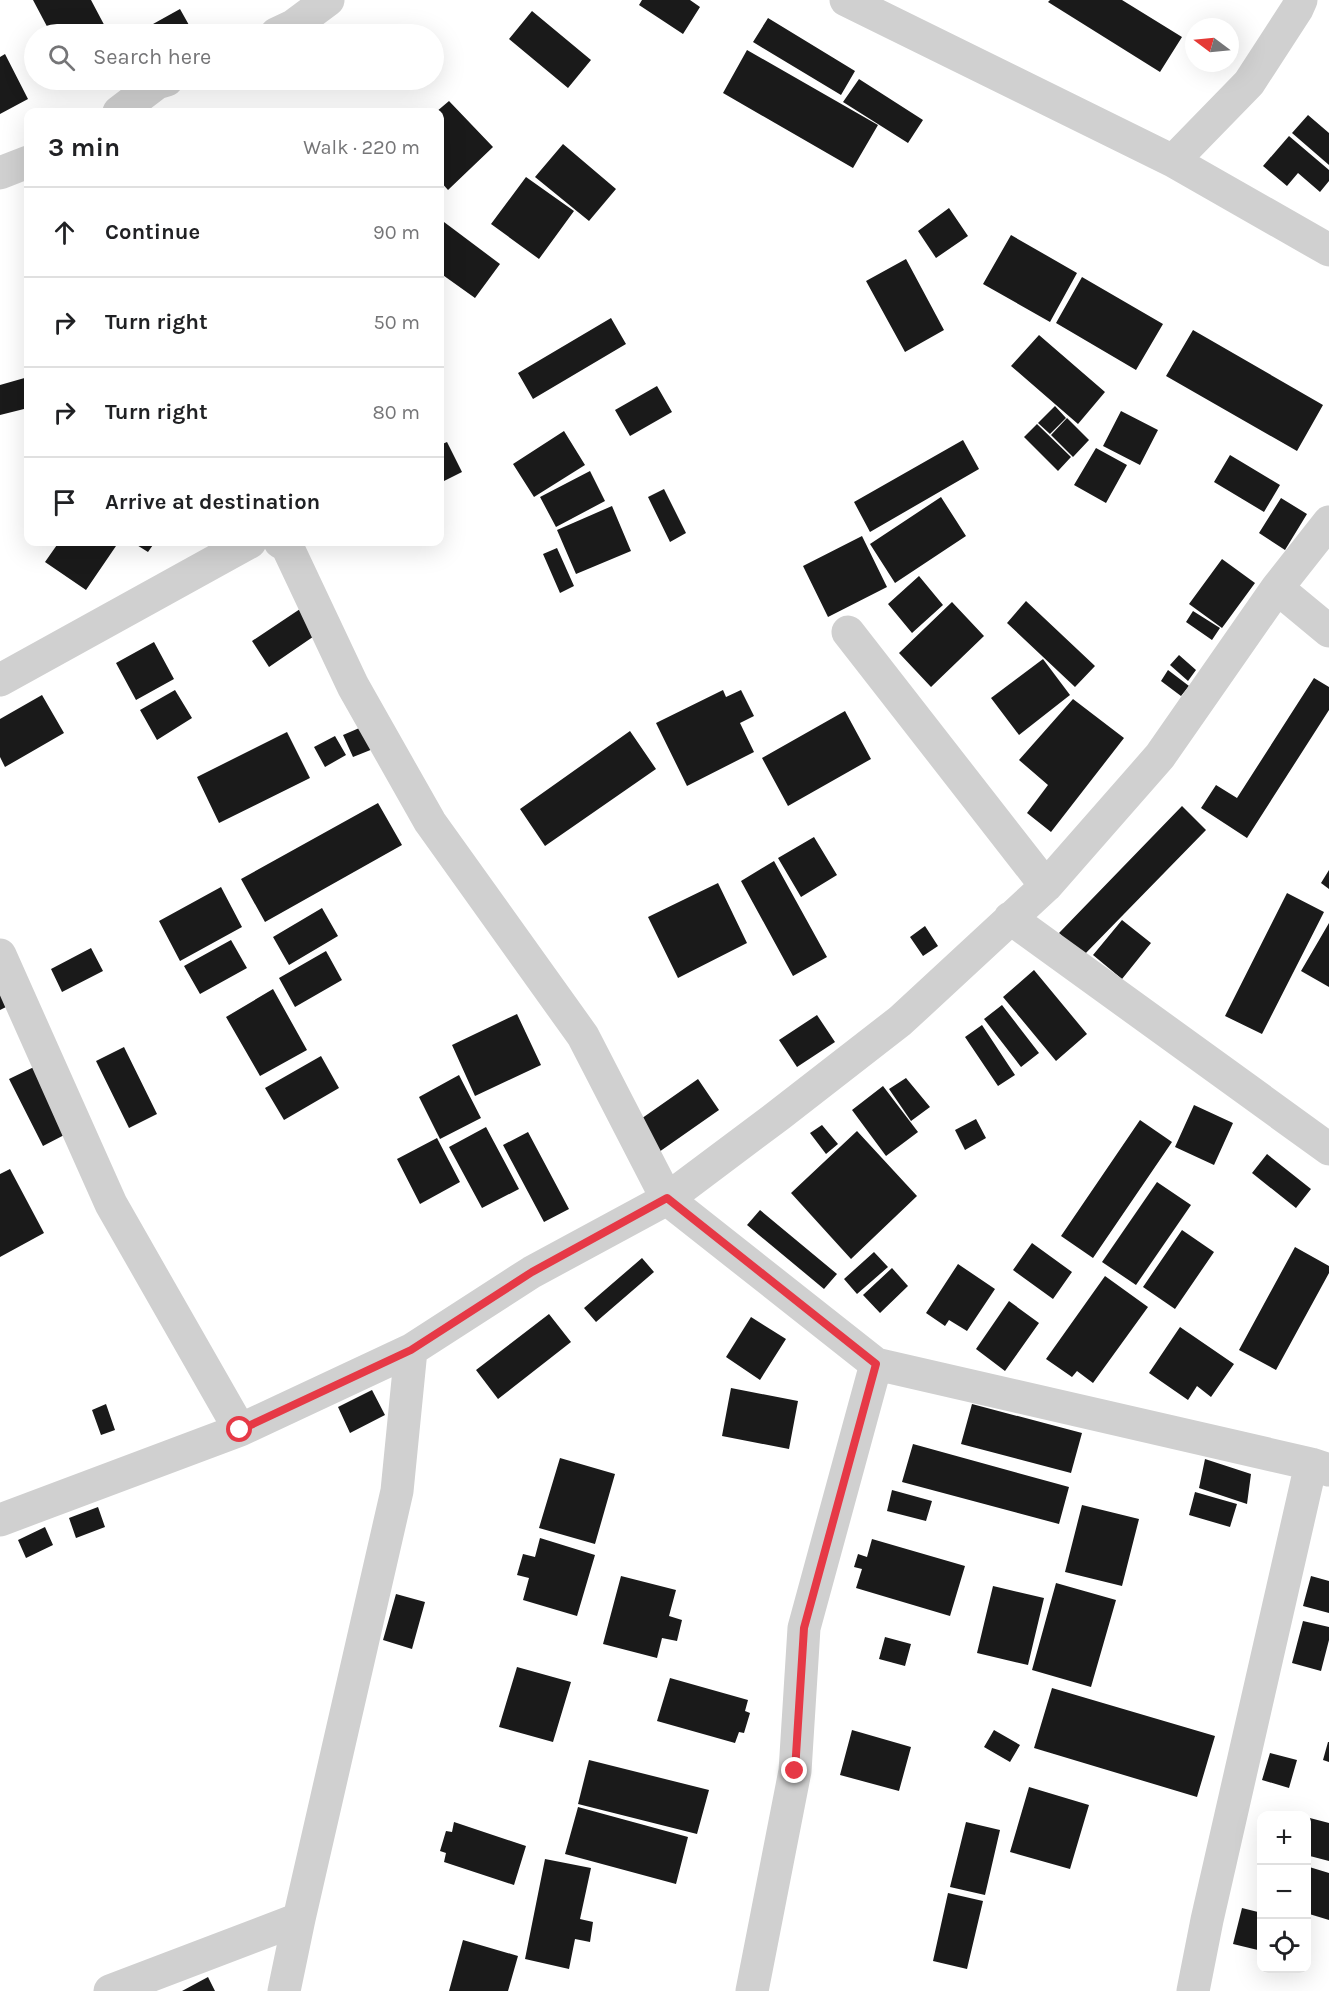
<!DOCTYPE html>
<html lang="en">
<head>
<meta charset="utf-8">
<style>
	:root { --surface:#fff; --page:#f2f2f2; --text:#202124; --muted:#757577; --line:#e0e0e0 }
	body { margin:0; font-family:Karla,sans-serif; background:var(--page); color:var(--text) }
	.controls { position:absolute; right:18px; bottom:18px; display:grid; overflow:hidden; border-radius:12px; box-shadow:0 6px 24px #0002 }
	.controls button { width:54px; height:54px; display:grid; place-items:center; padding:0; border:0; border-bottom:2px solid var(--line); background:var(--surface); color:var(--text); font:30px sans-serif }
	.compass { position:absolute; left:1185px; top:18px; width:54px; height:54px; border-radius:50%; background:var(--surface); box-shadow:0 6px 24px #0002; rotate:286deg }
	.stop { position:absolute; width:18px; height:18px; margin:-14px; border:4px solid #e63946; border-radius:50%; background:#fff }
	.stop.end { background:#e63946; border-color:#fff; box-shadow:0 2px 6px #0008 }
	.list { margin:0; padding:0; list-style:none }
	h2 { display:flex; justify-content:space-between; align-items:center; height:78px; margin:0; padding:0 24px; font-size:26px }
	h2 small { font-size:20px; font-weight:400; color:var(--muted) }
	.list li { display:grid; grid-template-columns:39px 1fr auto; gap:18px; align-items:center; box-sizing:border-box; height:90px; padding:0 24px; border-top:2px solid var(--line) }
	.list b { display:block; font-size:22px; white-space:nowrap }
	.list em { font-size:20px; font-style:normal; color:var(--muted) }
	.icon { flex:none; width:33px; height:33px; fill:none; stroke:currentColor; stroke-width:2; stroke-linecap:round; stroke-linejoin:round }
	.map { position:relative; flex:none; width:1329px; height:1991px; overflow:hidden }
	.search { position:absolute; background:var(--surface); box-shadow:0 6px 24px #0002; left:24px; top:24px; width:420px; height:66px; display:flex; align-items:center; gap:15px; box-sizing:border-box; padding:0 21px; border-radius:33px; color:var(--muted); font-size:22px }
	.panel { position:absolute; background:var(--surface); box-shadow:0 6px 24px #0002; left:24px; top:108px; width:420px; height:438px; border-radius:12px }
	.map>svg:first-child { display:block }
</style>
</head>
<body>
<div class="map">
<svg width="1329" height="1991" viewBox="0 0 1329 1991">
	<rect width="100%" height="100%" fill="#fff"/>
	<path fill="#1a1a1a" d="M33,0H91L109,34H51Z
		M642,0H690L700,7L683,34L639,5Z
		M1050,0H1122L1182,37L1160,72L1048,2Z
		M180,9L194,34H135Z
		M532,11L591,60L568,88L509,39Z
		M768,18L855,71L841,95L753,42Z
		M747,50L878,125L853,168L723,93Z
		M5,54L28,99L0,114V57Z
		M859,79L923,120L908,143L843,102Z
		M449,101L493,147L448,190L440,181V112H436Z
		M1308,115L1329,133V165L1292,133Z
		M1289,136L1329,170V181L1320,192L1298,173L1287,186L1263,166Z
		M563,144L616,189L589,221L535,177Z
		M526,177L574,211L539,259L491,224Z
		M949,208L968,236L936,258L918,231Z
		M440,219L500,264L475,298L440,273Z
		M1011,235L1077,273L1050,322L983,284Z
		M906,259L944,330L905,352L866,281Z
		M1082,277L1163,324L1136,370L1056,323Z
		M611,318L626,344L533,399L518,373Z
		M1193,330L1323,405L1297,451L1166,376Z
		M1039,335L1105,392L1078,424L1011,366Z
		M28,377V408L0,415V385Z
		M657,386L672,412L630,436L615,410Z
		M1055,406L1066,418L1050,434L1038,423Z
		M1121,411L1158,430L1140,465L1103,446Z
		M1067,418L1089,440L1073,457L1051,435Z
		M1037,424L1071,457L1058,471L1024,437Z
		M564,431L585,465L534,497L513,464Z
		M963,440L979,469L870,532L854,502Z
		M447,442L462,472L440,483V445Z
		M1096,448L1127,465L1106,503L1074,485Z
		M1230,455L1280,485L1264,512L1214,482Z
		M590,471L605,501L556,527L540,497Z
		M664,489L686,533L670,542L648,497Z
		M941,497L966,536L895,583L870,544Z
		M1281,498L1307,514L1285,550L1259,533Z
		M612,506L631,551L576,574L557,530Z
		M862,536L887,587L828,617L803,566Z
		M59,542H110L116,546L86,590L45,562Z
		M132,542H155L148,552Z
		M557,548L574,586L560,593L543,554Z
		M1222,559L1255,583L1222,628L1189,604Z
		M919,576L943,605L912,633L888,604Z
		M1026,601L1095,666L1075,687L1007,623Z
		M952,602L984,636L931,687L899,653Z
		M306,605L323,630L269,667L252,641Z
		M1193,611L1220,628L1212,640L1186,622Z
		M154,642L174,679L136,700L116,663Z
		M1179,655L1196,670L1188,681L1170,665Z
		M1043,659L1070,695L1019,735L991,698Z
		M1168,670L1189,686L1181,696L1161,681Z
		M1314,678L1329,687V710L1247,838L1201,808L1216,785L1237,798Z
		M175,690L192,718L157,740L140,710Z
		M723,690L726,697L741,690L754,716L740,723L754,752L687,786L656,723Z
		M42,695L64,733L5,767L0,757V719Z
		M1073,699L1124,738L1051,832L1027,813L1048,785L1019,760Z
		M845,711L871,759L788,806L762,758Z
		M364,726L373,749L353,757L343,735Z
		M630,731L656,769L545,846L520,809Z
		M287,732L310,778L219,823L197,777Z
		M335,736L346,755L325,767L314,747Z
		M378,803L402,845L265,922L241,879Z
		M1182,806L1206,830L1082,957L1059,933Z
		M814,837L837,875L801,897L778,858Z
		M774,861L827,957L793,976L741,881Z
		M1329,870V889L1321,883Z
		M718,883L747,943L678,978L648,917Z
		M221,887L242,927L180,961L159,921Z
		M1287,893L1324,912L1262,1034L1225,1016Z
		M322,908L338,936L289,965L273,937Z
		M1122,920L1151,943L1122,979L1093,955Z
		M1329,923V987L1301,971Z
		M925,926L938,946L923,956L910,937Z
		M231,940L247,968L200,994L184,966Z
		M91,948L103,971L62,992L51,969Z
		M326,951L342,980L295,1007L279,978Z
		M1034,970L1087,1034L1056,1061L1003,997Z
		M273,989L307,1050L260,1076L226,1017Z
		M0,993L6,1007L0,1010Z
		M1002,1005L1039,1053L1021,1067L984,1019Z
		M517,1014L541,1065L475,1096L452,1045Z
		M817,1015L835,1042L797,1067L779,1040Z
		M982,1025L1015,1075L998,1086L965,1037Z
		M124,1047L157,1114L129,1128L96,1061Z
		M321,1056L339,1088L284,1120L265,1088Z
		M36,1066L70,1132L43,1146L9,1079Z
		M459,1075L481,1118L440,1139L419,1097Z
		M906,1078L930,1107L911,1121L889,1089Z
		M698,1079L719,1110L659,1152L638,1121Z
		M883,1086L918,1132L886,1156L852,1110Z
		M1194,1105L1233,1123L1214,1165L1175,1147Z
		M976,1119L986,1138L965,1150L955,1130Z
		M1140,1120L1172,1142L1093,1258L1061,1236Z
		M822,1125L838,1144L826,1154L810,1133Z
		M486,1127L519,1189L482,1208L449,1147Z
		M857,1131L917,1196L851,1259L791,1193Z
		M528,1132L569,1209L544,1222L503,1145Z
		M437,1138L460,1182L420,1204L397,1159Z
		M1267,1154L1311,1189L1296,1208L1252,1173Z
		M10,1169L44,1233L0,1257V1174Z
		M1157,1182L1191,1205L1136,1285L1102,1262Z
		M760,1210L837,1274L824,1289L747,1225Z
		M1182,1230L1214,1252L1175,1309L1143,1287Z
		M1032,1243L1072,1272L1053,1299L1013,1270Z
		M1295,1247L1329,1266V1273L1276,1370L1239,1350Z
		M874,1252L888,1267L857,1294L844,1279Z
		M642,1258L654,1272L596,1322L584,1308Z
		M958,1264L995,1289L967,1331L949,1320L945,1326L926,1313Z
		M892,1268L908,1286L880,1313L863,1295Z
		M1105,1276L1148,1307L1093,1383L1077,1371L1072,1377L1046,1359Z
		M1009,1301L1039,1323L1005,1371L976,1349Z
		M549,1314L571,1342L498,1399L476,1370Z
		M751,1317L786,1339L760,1380L726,1357Z
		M1180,1327L1234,1364L1211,1397L1197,1386L1188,1400L1149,1373Z
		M731,1388L798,1401L789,1449L722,1436Z
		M372,1390L385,1415L350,1433L338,1407Z
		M106,1404L115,1430L101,1435L92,1410Z
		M972,1404L1082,1433L1071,1473L961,1444Z
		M913,1444L1069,1487L1059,1524L902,1482Z
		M560,1458L615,1474L595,1544L539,1528Z
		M1205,1459L1251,1474L1247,1504L1199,1488Z
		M892,1490L932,1501L926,1521L887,1511Z
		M1195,1492L1237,1504L1230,1527L1189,1515Z
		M1082,1505L1139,1519L1122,1586L1065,1572Z
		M98,1507L105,1527L76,1538L69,1518Z
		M45,1527L53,1545L26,1558L18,1540Z
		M540,1538L595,1555L577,1616L523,1600L529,1578L517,1575L523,1554L535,1557Z
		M872,1539L965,1566L950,1616L856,1588L862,1569L854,1567L858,1554L867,1557Z
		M621,1576L676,1590L669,1616L682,1620L677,1641L662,1638L657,1658L603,1644Z
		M1311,1576L1329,1581V1613L1303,1606Z
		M1056,1583L1116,1600L1091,1687L1032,1670Z
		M993,1586L1044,1598L1028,1665L977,1653Z
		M396,1594L425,1602L412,1649L383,1640Z
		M1303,1621L1329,1627V1640L1321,1671L1292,1663Z
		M885,1637L911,1644L905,1666L879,1659Z
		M517,1667L571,1682L553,1742L499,1727Z
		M670,1678L748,1700L745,1711L750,1713L744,1733L739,1732L735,1743L657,1721Z
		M1052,1688L1215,1736L1197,1797L1034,1748Z
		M852,1730L911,1747L899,1791L840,1775Z
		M994,1730L1020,1745L1010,1762L984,1747Z
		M1328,1742H1329V1762L1323,1760Z
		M1270,1753L1297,1760L1289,1788L1262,1780Z
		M589,1760L709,1790L697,1834L578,1804Z
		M1029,1787L1089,1805L1070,1869L1010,1852Z
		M578,1807L688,1837L676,1884L565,1854Z
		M1306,1817L1329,1823V1861L1306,1855Z
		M454,1822L526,1846L514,1885L444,1862L446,1853L440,1851L446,1831L452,1832Z
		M966,1822L1000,1830L985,1895L950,1887Z
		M545,1859L591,1868L580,1919L593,1922L590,1942L575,1939L569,1969L525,1959Z
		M1306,1866L1329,1873V1920L1306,1913Z
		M948,1893L983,1901L967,1969L933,1961Z
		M1242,1908L1262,1913V1951L1233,1944Z
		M463,1940L518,1956L508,1991H449Z
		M208,1977L215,1991H182Z"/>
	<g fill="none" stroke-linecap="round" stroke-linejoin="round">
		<path stroke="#d0d0d0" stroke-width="33" d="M846,0L1173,161L1329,250
			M276,34L293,26L328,0
			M119,112L157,83L167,80
			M1173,161L1249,83L1297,9L1301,0
			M0,173L28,162
			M280,542L287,546L353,686L430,822L583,1036L667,1199L876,1364L1311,1464L1329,1470
			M1277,588L1329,631
			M848,632L1046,886
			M0,680L250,542
			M1010,918L1329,1149
			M0,955L111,1204L240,1430
			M0,1520L240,1430L411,1350L532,1272L667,1199L779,1115L900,1021L1046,886L1160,756L1277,588L1329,522
			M110,1991L299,1919
			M284,1991L299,1919L397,1491L411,1350
			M752,1991L795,1771L804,1628L876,1364
			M1193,1991L1207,1920L1311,1464"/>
	</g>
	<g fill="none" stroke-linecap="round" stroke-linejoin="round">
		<path stroke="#e63946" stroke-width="8" d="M240,1430L411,1350L532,1272L667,1198L876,1364L804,1628L795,1771"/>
	</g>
</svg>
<div class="controls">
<button>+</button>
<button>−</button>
<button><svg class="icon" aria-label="locate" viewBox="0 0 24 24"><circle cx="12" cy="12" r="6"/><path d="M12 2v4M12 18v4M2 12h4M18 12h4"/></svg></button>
</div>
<svg class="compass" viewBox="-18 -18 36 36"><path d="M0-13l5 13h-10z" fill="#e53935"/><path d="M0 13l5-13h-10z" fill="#757577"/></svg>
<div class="stop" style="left:240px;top:1430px"></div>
<div class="stop end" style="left:795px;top:1771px"></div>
<div class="search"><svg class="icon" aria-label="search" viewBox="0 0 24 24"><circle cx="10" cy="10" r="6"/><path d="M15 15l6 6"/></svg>Search here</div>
<section class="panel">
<h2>3 min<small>Walk · 220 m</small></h2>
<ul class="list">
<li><svg class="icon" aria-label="ahead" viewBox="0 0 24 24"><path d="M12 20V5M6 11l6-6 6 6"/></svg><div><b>Continue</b></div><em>90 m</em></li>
<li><svg class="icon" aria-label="right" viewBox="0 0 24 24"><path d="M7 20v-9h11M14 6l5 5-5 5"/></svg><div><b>Turn right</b></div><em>50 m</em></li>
<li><svg class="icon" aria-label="right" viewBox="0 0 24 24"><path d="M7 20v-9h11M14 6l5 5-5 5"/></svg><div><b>Turn right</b></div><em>80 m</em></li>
<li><svg class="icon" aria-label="arrive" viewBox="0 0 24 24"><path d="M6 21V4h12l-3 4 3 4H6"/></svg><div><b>Arrive at destination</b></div></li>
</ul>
</section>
</div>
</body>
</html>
